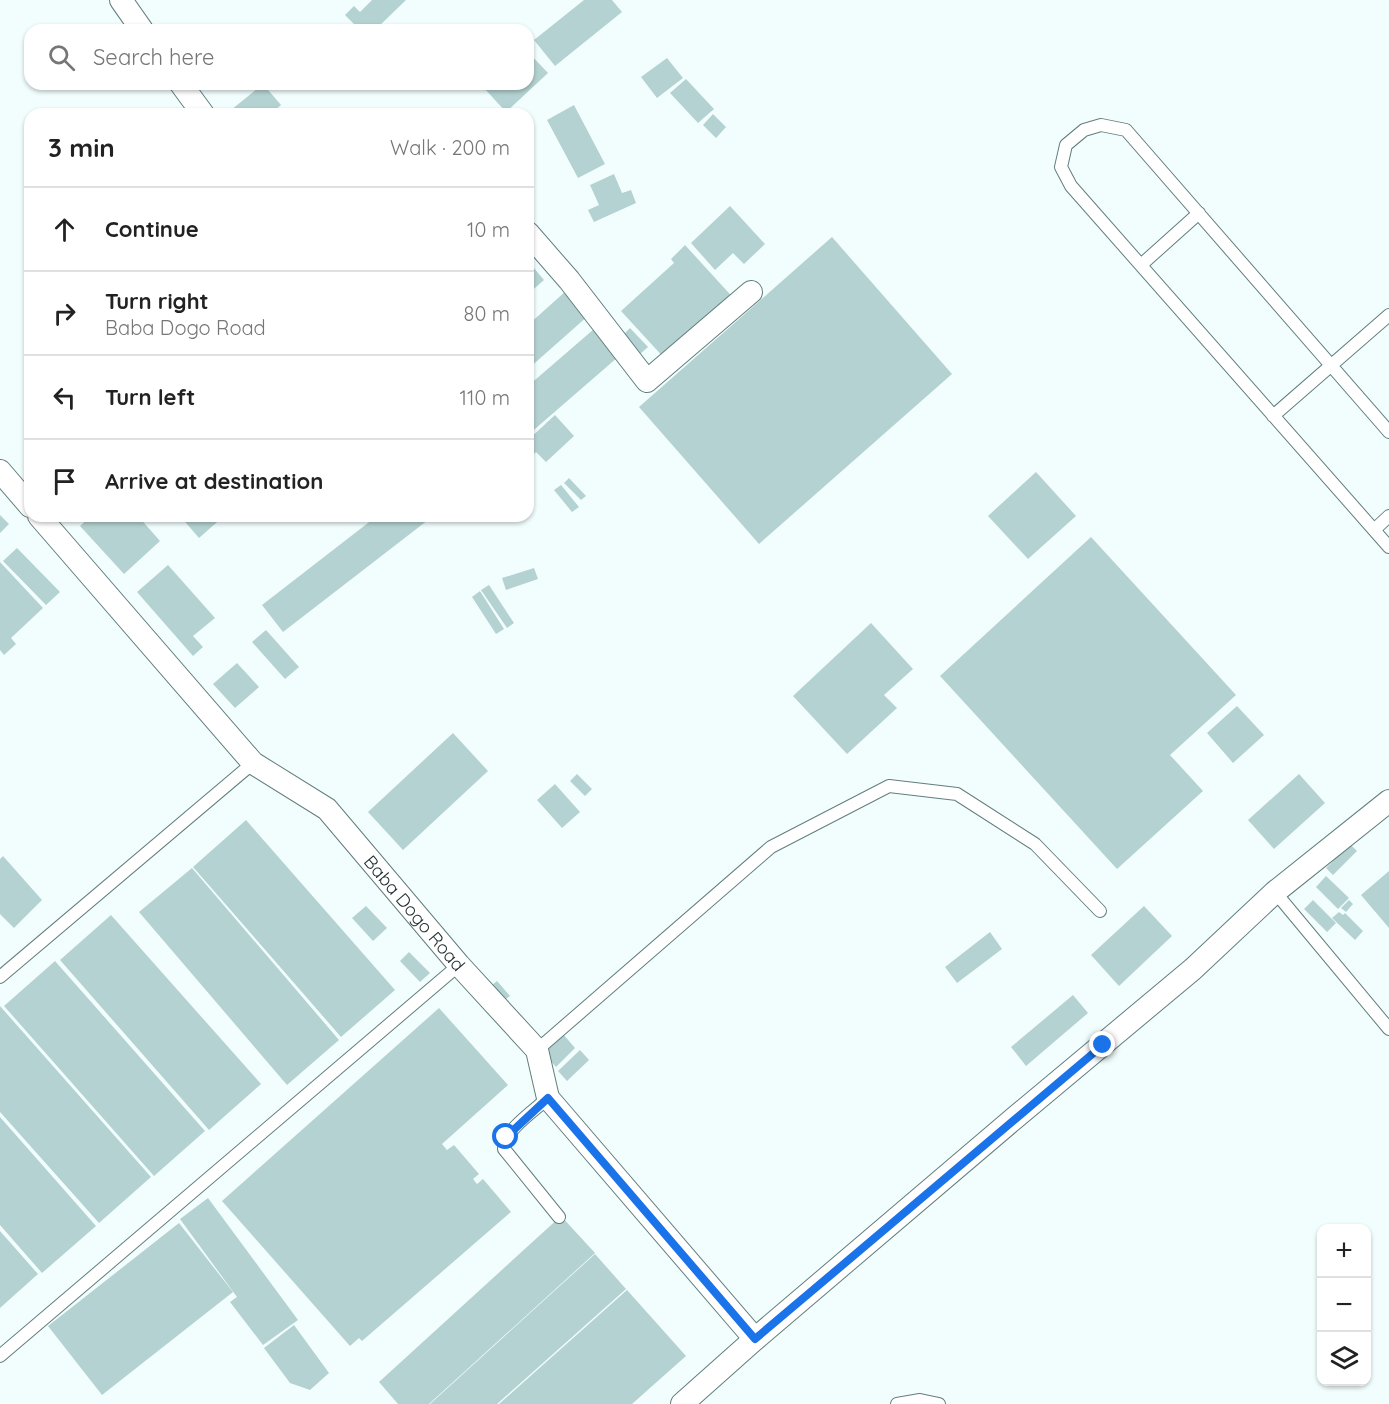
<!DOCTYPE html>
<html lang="en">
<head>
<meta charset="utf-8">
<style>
	:root { --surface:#fff; --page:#f2f2f2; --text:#222; --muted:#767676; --line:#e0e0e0 }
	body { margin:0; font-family:Quicksand,sans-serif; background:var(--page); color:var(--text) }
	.controls { position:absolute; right:18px; bottom:18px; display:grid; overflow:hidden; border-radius:12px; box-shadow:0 2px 4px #0004 }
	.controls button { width:54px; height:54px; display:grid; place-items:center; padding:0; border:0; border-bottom:2px solid var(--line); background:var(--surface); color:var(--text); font:30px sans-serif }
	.stop { position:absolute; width:18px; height:18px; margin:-14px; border:4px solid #1a73e8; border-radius:50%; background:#fff }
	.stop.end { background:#1a73e8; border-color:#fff; box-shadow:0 2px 6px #0008 }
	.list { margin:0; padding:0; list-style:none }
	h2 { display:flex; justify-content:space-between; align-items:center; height:78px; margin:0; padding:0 24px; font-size:26px }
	h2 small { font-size:20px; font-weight:400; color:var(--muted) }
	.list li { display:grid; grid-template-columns:39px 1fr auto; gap:18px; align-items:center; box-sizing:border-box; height:84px; padding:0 24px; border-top:2px solid var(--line) }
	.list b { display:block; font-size:22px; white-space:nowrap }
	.list p { margin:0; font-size:20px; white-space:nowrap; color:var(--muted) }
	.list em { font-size:20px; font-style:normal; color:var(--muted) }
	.icon { flex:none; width:33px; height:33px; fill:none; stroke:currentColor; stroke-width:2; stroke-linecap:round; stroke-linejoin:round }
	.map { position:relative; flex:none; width:1389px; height:1404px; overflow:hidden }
	.search { position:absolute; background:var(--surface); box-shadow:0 2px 4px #0004; left:24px; top:24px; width:510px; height:66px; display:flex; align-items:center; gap:15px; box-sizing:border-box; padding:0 21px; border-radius:18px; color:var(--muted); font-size:22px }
	.panel { position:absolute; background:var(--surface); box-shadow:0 2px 4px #0004; left:24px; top:108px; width:510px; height:414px; border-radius:18px }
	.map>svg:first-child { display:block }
</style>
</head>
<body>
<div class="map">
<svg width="1389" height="1404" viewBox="0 0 1389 1404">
	<rect width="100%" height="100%" fill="#f2fefe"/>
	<path fill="#b4d2d1" d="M372,0H406L375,30H360L345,15L354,6L360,12Z
		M584,0H612L622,12L555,66L534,40Z
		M528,52L548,73L506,112L484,88L489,84H528Z
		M667,58L683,78L657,98L641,77Z
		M686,79L714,109L698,123L670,93Z
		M263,84L281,105L271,114H226Z
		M574,105L605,164L578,178L547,120Z
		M713,114L726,127L716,138L703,125Z
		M614,174L622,193L631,190L636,203L594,222L588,210L599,205L590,185Z
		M730,206L765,244L744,264L733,253L715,270L691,243Z
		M832,237L952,374L759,544L639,407Z
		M685,245L738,303L666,360L621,311L674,263L671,259Z
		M528,261L544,280L528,294Z
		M567,290L589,315L528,369V325Z
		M630,328L648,347L639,355L621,337Z
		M594,329L618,357L528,435V386Z
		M555,415L574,436L546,462L536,452L530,458L528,440Z
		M1036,472L1076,516L1028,559L988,516Z
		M569,478L586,496L581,500L564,483Z
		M561,485L579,507L572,512L554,490Z
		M0,515L9,524L0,533Z
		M91,516H138L160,541L124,574L80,526Z
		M180,516H224L199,538Z
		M377,516H425L428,520L283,632L262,605Z
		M1091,537L1236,695L1170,755L1203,791L1117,869L940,676Z
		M17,548L60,592L46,605L3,561Z
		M0,562L43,608L11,638L16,644L4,655L0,650Z
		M168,565L215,618L193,636L203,647L193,656L137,592Z
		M534,568L538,579L506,590L502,578Z
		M489,585L514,623L507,628L481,590Z
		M480,591L504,629L496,634L472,597Z
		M871,623L913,669L884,695L897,708L847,754L793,696Z
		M266,630L299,667L285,679L252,642Z
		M237,663L259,687L235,708L213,684Z
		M1237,706L1264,735L1233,763L1207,733Z
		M453,733L488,771L403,850L368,812Z
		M577,774L592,789L585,796L570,781Z
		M1299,774L1325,803L1274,849L1248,820Z
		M555,784L580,812L562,828L537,800Z
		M246,820L395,990L341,1037L193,867Z
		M1350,844L1357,851L1333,875L1326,868Z
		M3,856L42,900L14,928L0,914V859Z
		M192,868L339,1040L287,1085L139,912Z
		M1389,871V928L1361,895Z
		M1326,876L1349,898L1338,909L1316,887Z
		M1313,900L1336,923L1327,932L1304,909Z
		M1349,900L1353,904L1346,912L1341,908Z
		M366,906L387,928L373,941L352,918Z
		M1144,906L1172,936L1119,986L1091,955Z
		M1339,912L1343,915L1345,913L1363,931L1355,940L1332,918Z
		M111,915L261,1084L209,1130L60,960Z
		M990,932L1002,949L957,983L945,967Z
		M409,952L430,973L420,982L400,961Z
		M55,961L205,1131L154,1176L4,1006Z
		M497,981L510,996L501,1003L488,988Z
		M1073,995L1088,1013L1026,1066L1011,1047Z
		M0,1006L151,1177L99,1223L0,1112Z
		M439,1008L508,1085L442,1144L447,1150L454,1145L479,1174L473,1179L477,1184L483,1179L511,1212L362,1341L359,1338L350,1346L222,1201Z
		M563,1034L575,1048L556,1067L543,1052Z
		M580,1050L589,1060L567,1081L558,1071Z
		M0,1117L96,1226L42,1273L0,1225Z
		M208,1198L298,1320L263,1345L230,1302L237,1297L180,1219Z
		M561,1216L595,1253L429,1404H398L379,1382Z
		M179,1223L233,1292L102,1395L48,1326Z
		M0,1231L38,1274L0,1308Z
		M595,1254L626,1289L497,1404H430Z
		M627,1290L686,1356L632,1404H499Z
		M294,1325L329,1373L310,1390L290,1383L264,1348Z"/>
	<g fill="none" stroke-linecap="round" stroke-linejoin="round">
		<defs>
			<path id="service" d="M1141,265L1199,213
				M1273,416L1389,315
				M1389,432L1126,130L1101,125L1084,130L1066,145L1061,167L1071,186L1389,547
				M1374,530L1389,516
				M1275,892L1389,1029
				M0,977L253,763
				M537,1050L771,847L889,786L957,794L1035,844L1100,911
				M548,1098C535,1110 503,1131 504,1149L559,1217
				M0,1356L459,965
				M897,1404L920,1400L939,1404"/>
			<g id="minor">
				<path d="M121,0L142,30"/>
				<path d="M181,84L203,114"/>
				<path d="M528,233L569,280L647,381L751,292"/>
				<path d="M0,471L30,506"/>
				<path id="s1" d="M39,516L253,763L327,809L459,965L537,1050L548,1098L755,1339"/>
				<path d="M682,1404L755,1339L1017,1116L1193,969L1275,892L1389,801"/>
			</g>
		</defs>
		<use href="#service" stroke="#627e7d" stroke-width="14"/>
		<use href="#minor" stroke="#627e7d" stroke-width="24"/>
		<use href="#service" stroke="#fff" stroke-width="12"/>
		<use href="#minor" stroke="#fff" stroke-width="22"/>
	</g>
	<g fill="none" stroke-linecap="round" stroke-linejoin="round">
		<path stroke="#1a73e8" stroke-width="8" d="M506,1137L548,1098L755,1339L1103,1045"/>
	</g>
	<g text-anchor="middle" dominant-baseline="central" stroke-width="4.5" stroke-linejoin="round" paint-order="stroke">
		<g font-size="18" fill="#243030" stroke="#fff">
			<text stroke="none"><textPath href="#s1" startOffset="550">Baba Dogo Road</textPath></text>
		</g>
	</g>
</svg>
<div class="controls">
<button>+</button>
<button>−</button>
<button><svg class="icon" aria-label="layers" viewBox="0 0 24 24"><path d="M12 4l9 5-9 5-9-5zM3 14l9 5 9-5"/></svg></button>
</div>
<div class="stop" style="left:506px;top:1137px"></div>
<div class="stop end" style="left:1103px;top:1045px"></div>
<div class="search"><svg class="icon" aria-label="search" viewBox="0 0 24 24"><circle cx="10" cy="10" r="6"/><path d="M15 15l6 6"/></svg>Search here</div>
<section class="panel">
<h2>3 min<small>Walk · 200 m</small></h2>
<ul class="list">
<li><svg class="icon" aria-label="ahead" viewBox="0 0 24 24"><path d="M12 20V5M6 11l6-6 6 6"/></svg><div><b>Continue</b></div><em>10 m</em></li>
<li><svg class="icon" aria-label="right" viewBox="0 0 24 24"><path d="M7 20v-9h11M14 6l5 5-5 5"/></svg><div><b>Turn right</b><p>Baba Dogo Road</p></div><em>80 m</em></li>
<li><svg class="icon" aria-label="left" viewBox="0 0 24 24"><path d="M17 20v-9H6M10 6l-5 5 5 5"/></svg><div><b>Turn left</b></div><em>110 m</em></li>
<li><svg class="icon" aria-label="arrive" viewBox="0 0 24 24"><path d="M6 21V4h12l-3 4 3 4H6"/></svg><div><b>Arrive at destination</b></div></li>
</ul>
</section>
</div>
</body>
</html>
